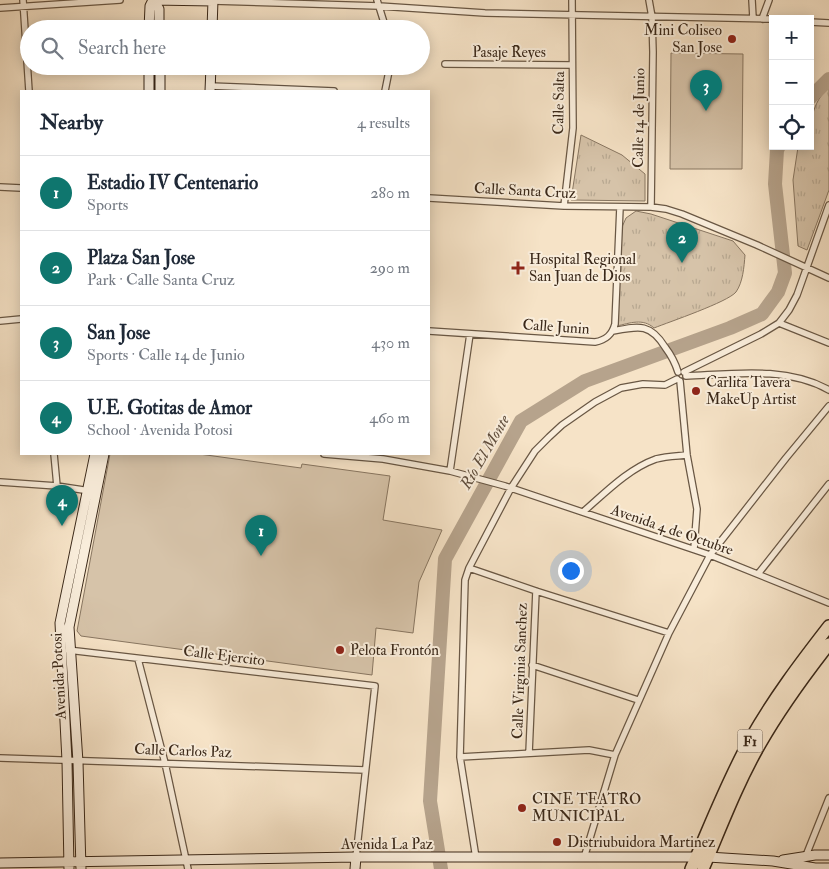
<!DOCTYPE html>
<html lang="en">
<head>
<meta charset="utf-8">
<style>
	:root { --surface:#fff; --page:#f6f6f7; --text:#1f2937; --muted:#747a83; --line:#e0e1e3; --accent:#0f766e }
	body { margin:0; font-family:"IM FELL Double Pica",serif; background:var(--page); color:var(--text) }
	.controls { position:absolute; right:15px; top:15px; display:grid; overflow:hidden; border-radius:0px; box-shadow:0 2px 12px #0003 }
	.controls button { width:45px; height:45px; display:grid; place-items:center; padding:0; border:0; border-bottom:1px solid var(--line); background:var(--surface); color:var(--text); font:25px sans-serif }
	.you { position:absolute; left:570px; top:570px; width:18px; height:18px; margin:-12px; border:4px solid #fff; border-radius:50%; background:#1a73e8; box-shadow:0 0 0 8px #1a73e833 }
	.badge { display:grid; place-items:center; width:32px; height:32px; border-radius:50%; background:var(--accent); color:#fff; font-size:16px; font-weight:700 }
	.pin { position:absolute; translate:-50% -41px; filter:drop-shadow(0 1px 2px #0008) }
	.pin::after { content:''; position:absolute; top:26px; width:18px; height:15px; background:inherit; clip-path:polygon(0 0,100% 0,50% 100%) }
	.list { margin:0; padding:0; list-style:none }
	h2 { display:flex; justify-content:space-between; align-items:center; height:65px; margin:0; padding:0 20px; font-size:21px }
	h2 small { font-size:16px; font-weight:400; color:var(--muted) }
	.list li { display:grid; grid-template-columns:32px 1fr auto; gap:15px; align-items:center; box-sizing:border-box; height:75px; padding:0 20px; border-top:1px solid var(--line) }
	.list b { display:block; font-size:19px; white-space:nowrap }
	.list p { margin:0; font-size:16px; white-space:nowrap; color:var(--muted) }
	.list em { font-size:16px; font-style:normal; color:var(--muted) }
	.icon { flex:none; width:28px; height:28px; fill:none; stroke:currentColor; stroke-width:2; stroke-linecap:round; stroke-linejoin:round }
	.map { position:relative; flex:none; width:829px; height:869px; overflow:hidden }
	.search { position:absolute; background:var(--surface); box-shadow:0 2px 12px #0003; left:20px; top:20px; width:410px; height:55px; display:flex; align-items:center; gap:12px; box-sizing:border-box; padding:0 18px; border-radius:28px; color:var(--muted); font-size:19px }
	.panel { position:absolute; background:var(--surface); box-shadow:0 2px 12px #0003; left:20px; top:90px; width:410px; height:365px; border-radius:0px }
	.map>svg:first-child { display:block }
</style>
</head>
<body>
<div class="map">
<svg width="829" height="869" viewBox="0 0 829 869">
	<defs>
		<pattern id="park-tufts" width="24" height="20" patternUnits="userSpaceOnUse" patternTransform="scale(1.25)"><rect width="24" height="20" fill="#d6c3a9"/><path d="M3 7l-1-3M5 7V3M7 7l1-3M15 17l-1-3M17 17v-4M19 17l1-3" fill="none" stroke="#b8a891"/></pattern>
	</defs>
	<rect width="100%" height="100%" fill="#f6e3c7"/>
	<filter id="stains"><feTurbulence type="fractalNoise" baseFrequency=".004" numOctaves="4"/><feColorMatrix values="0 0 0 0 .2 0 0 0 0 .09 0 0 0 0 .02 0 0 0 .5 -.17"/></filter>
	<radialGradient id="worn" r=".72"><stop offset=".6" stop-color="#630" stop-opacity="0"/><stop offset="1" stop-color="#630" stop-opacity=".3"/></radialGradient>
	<path fill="#d6c3a9" stroke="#887661" d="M671,53L743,54L742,169H670Z
		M110,454H199L301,468L302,464L390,476L383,520L442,530L419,582L413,633L376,628L372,675L81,636L77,631Z"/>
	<path fill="url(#park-tufts)" stroke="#887661" d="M829,88V190L807,250L798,246L793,180L798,147L810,146C810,125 811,102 829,88Z
		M581,135L622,155L645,174V201L571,200Z
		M636,211L651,214L733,241L745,255C744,267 743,282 736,292C728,302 669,322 654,328C643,318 630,323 617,326L622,227L626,218Z"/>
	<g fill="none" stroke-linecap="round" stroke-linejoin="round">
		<path stroke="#b6a38c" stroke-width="14" d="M810,98L829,79
			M441,869L430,801L445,559L521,421L585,381L730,328L762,314L778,292L785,273L775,184L777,150L779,146"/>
		<defs>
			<path id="street" d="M23,0L29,91
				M377,0L386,29
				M649,0L652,17L653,52L651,207
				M752,0L753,18
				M213,1L379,6L485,13L773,19
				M0,8L120,0
				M762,19L769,0
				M810,22L829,23
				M445,64L572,65
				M210,86L334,91
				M385,91L390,66
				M0,187L21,188
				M429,198L564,206L651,207L666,209L682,214L757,245L829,278
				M564,206L573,128L572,0
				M0,321L21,319
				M779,323L829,343
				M429,331L595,342C606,340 612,335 615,324L620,207
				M613,331C639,326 650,323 665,347C671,355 675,362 678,372
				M684,372L761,334L779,323L789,310L797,295L829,205
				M686,376C733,374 786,366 829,390
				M680,381L687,455L697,509L694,549
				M54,454L57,486
				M324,454L383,459L450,471L505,486L710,555L829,603
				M450,471L470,334
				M0,482L57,486L90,491
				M583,512C605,493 628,469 656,459C666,456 677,456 687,455
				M469,568L536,591L669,633
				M758,574L829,484
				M68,650L375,686L356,857
				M138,659L165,763L188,869
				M532,665L638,700
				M529,753L536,591
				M460,757L589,750L615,755
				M0,758L365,770
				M476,858L460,757L465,580L469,568L511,488L535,451L549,437L562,425L595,402L621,388L643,384L665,385L677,379
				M584,858L615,755L669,633L710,555L786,458L829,406
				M805,858L829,798"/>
			<path id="secondary" d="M153,0L213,1
				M153,0L159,9V29
				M149,29L150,6L153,0
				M212,29L213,0
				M160,66V91
				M149,91V66
				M210,91L211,66
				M783,860L815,855H829
				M0,863L356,857H708L773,861L815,868H829
				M69,869L67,761L60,623L95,454
				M81,869L78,762L69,627L104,454
				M355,869L356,857"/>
			<path id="highway" d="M691,869C710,826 727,781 750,740C773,699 801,662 829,626
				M703,869C721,827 737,784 760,744C780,709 804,676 829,644"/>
		</defs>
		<use href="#street" stroke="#695744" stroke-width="8"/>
		<use href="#secondary" stroke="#3a2819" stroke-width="11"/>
		<use href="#highway" stroke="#3a2819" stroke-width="14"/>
		<use href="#street" stroke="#f9eddb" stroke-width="5.5"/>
		<use href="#secondary" stroke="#f9eddb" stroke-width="9"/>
		<use href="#highway" stroke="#f6e3c7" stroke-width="11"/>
	</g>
	<g fill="#8f2418" stroke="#f9eddb" stroke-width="2">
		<circle cx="732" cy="39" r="5"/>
		<path d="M515.5 260.5h5v5h5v5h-5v5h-5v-5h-5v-5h5z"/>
		<circle cx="696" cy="391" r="5"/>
		<circle cx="340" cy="650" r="5"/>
		<circle cx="522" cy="808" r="5"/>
		<circle cx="557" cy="842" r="5"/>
	</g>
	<g text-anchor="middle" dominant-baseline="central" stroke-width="4" stroke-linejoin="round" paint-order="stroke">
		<rect fill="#f9eddb" stroke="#736353" stroke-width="1" x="737.5" y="729.5" width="25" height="23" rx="4"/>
		<g font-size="14" font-weight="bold" fill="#3a2819">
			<text x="750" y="741">F1</text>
		</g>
		<g font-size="15" fill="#3a2819" stroke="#f9eddb" text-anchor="start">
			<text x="722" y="30" text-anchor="end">Mini Coliseo<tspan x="722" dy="17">San Jose</tspan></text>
			<text x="529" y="259">Hospital Regional<tspan x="529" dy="17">San Juan de Dios</tspan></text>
			<text x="706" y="382">Carlita Tavera<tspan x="706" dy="17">MakeUp Artist</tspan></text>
			<text x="350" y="650">Pelota Frontón</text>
			<text x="532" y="799">CINE TEATRO<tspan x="532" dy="17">MUNICIPAL</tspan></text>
			<text x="567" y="842">Distriubuidora Martinez</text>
		</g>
		<g font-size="15" fill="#3a2819" stroke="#f9eddb">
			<text x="509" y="52">Pasaje Reyes</text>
			<text transform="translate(559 103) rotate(-89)">Calle Salta</text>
			<text transform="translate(639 118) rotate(-89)">Calle 14 de Junio</text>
			<text transform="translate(525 191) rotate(3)">Calle Santa Cruz</text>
			<text transform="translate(556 327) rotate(4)">Calle Junin</text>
			<text transform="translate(672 530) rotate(19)">Avenida 4 de Octubre</text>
			<text transform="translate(224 656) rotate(7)">Calle Ejercito</text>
			<text transform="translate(520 671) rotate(-88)">Calle Virginia Sanchez</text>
			<text transform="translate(59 676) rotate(-93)">Avenida Potosi</text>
			<text transform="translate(183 751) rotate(2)">Calle Carlos Paz</text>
			<text x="387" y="844">Avenida La Paz</text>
		</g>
		<g font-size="16" font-style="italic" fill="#5f4d3c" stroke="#f9eddb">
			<text transform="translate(485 452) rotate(-60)">Río El Monte</text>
		</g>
	</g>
	<rect width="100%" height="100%" filter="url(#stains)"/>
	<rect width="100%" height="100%" fill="url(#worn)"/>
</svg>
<div class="controls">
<button>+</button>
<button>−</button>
<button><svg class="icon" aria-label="locate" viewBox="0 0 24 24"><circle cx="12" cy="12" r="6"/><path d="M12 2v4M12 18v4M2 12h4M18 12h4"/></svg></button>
</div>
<div class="you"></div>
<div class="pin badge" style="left:261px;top:556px">1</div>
<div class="pin badge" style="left:682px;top:263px">2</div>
<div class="pin badge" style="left:706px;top:111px">3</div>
<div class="pin badge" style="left:62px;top:526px">4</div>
<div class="search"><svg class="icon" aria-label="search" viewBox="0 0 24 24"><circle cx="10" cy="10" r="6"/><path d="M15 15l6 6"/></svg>Search here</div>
<section class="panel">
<h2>Nearby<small>4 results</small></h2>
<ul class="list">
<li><span class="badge">1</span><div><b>Estadio IV Centenario</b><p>Sports</p></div><em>280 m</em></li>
<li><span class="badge">2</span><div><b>Plaza San Jose</b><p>Park · Calle Santa Cruz</p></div><em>290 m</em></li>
<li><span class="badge">3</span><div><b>San Jose</b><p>Sports · Calle 14 de Junio</p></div><em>430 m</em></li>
<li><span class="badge">4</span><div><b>U.E. Gotitas de Amor</b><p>School · Avenida Potosi</p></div><em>460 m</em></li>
</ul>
</section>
</div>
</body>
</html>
